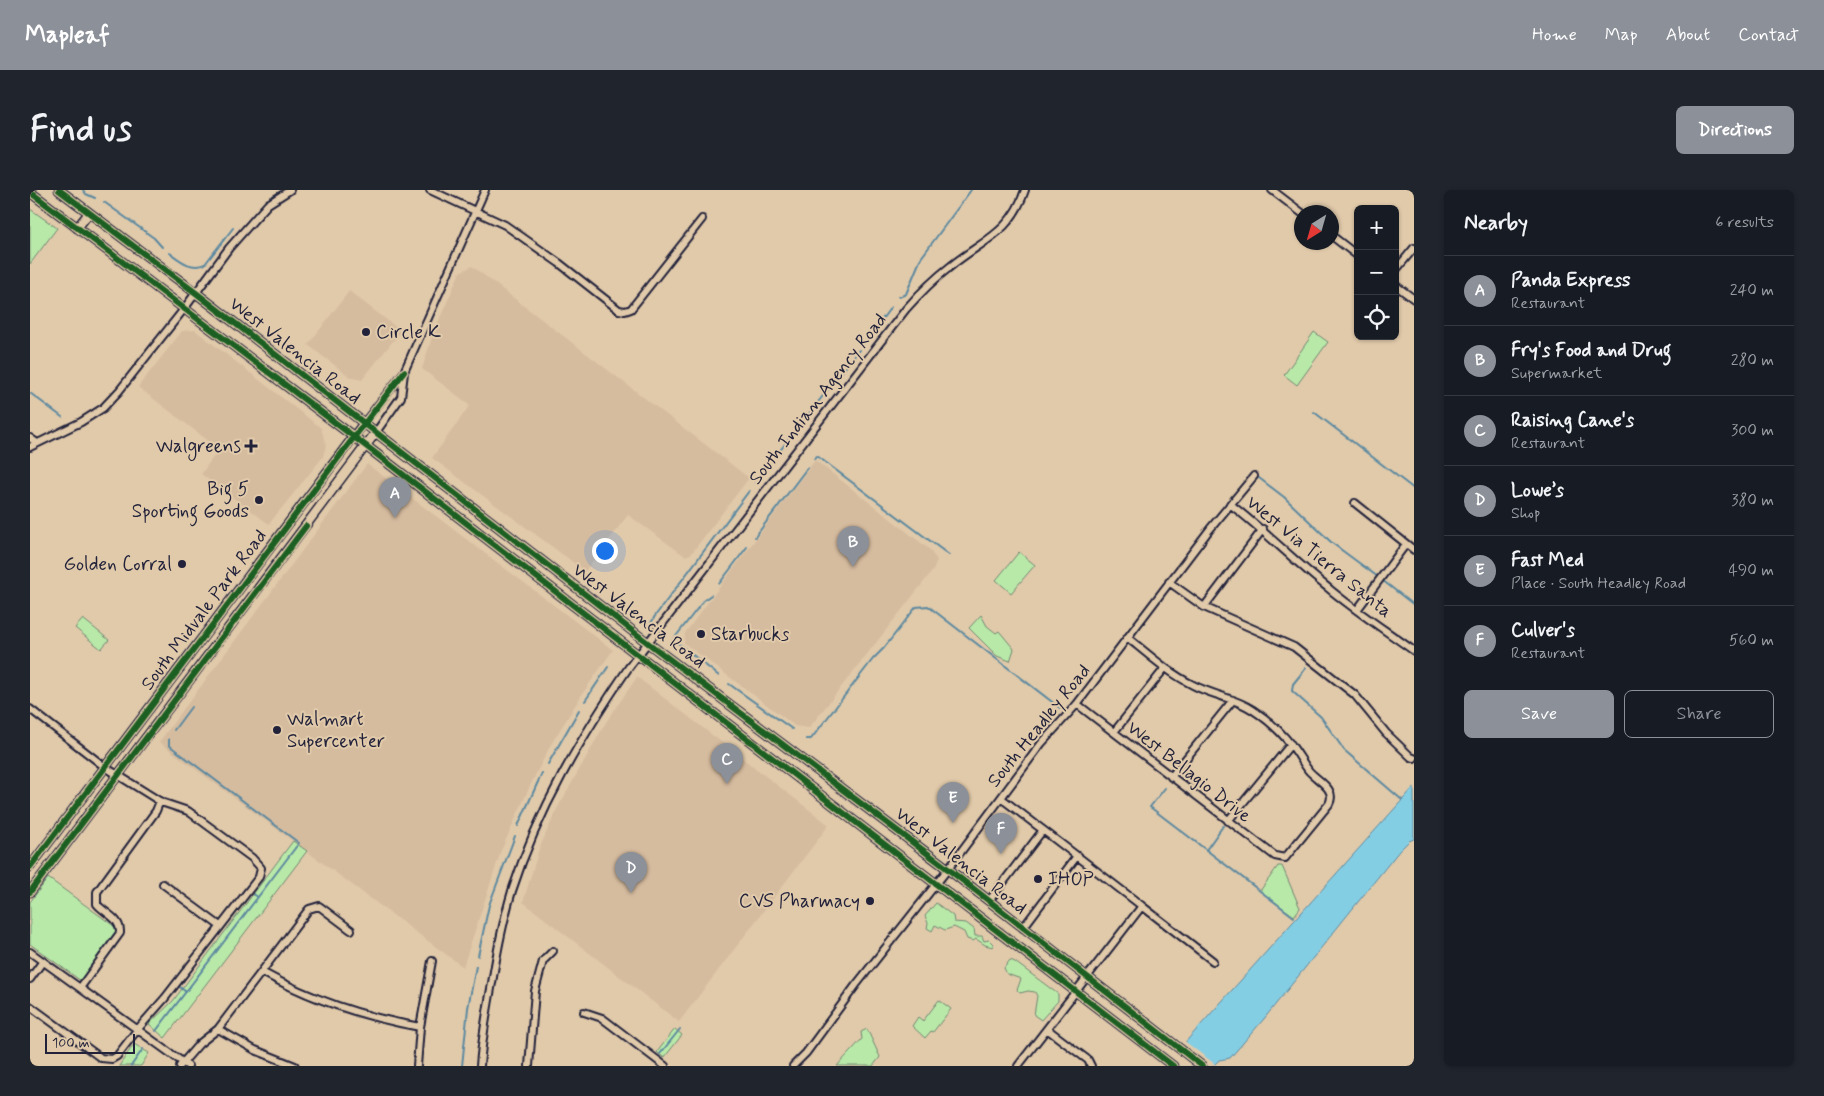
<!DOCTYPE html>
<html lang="en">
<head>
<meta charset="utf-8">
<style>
	:root { --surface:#171b24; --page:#20242c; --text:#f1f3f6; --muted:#9ea1a6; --line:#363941; --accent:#8c9099 }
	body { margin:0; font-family:Mynerve,sans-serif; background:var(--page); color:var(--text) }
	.controls { position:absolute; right:15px; top:15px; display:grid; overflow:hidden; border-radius:8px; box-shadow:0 1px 4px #0004 }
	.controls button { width:45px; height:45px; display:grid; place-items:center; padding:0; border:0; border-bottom:1px solid var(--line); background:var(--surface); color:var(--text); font:25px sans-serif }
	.compass { position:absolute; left:1264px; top:15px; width:45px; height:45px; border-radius:50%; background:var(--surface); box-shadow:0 1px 4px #0004; rotate:217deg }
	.scale { position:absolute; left:15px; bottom:12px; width:90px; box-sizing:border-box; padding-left:5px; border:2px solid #22223b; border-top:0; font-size:14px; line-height:18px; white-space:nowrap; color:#22223b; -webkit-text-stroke:4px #e1caaa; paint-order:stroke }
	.you { position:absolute; left:574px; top:360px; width:18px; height:18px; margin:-12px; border:4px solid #fff; border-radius:50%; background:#1a73e8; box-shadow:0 0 0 8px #1a73e833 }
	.badge { display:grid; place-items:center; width:32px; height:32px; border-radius:50%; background:var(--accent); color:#fff; font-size:16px; font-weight:700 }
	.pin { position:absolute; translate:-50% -41px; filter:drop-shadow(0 1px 2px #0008) }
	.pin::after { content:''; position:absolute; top:26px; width:18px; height:15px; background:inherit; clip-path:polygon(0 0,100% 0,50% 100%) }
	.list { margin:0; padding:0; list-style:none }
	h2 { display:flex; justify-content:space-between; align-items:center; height:65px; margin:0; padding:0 20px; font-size:21px }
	h2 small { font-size:16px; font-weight:400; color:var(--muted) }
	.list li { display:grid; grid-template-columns:32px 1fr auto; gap:15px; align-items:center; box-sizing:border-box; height:70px; padding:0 20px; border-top:1px solid var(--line) }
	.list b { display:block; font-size:19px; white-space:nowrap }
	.list p { margin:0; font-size:16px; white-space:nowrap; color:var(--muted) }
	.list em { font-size:16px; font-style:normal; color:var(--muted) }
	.actions { display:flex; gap:10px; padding:15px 20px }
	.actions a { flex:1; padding:11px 0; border:1px solid var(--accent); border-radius:8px; text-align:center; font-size:18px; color:var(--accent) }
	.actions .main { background:var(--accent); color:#fff }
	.icon { flex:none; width:28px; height:28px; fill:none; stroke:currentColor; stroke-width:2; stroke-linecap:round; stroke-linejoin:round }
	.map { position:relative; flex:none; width:1384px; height:876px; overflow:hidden; border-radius:8px }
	header { display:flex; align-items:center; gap:30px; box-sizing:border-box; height:70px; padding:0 25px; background:var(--accent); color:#fff }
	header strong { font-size:24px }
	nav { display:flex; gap:28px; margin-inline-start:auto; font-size:18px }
	.intro { display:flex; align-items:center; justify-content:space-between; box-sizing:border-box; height:120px; padding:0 30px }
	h1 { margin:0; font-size:35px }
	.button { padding:12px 22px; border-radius:8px; background:var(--accent); color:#fff; font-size:18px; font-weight:700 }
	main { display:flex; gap:30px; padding:0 30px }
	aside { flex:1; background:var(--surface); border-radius:8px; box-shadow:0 1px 4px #0004 }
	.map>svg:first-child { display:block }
</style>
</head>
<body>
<header>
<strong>Mapleaf</strong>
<nav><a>Home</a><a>Map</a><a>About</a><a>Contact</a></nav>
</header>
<div class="intro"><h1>Find us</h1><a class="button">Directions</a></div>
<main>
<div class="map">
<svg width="1384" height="876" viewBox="0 0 1384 876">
	<rect width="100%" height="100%" fill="#e1caaa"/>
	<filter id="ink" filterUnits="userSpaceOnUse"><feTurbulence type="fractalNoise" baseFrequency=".02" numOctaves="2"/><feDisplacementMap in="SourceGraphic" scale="10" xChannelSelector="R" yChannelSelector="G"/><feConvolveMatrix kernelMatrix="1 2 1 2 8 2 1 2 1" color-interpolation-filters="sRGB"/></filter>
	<g filter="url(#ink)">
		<path fill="#d6bc9f" d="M442,76L719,288L661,364L655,366L598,325L555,381L402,268L440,215L392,179L403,144L430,82Z
			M319,101L371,141L332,190L320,187L278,155Z
			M165,140L291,238L296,255L293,267L239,334L171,284L189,259L108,197L152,141Z
			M785,270L899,359L907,370L904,379L779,538L765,536L654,453L655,443Z
			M337,274L583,460L553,503L520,556L500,596L471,661L433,777L129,552Z
			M607,487L799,635L649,832L493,712L509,659L527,619L576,532Z"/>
		<path fill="#b9e9a8" stroke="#6e8672" d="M0,19L27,38L0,74Z
			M1284,142L1298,152L1267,195L1254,185Z
			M989,362L1005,375L981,403L966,390Z
			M951,425L957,436L966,443L969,441L984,459L980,471L967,466L939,438Z
			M53,429L79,450L71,459L45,438Z
			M263,651L277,661L135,848L119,834L143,811Z
			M1248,676H1252L1270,718L1264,726L1230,701Z
			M18,688L88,739L51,791L0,754V712Z
			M906,713L923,726L924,732L936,733L944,739L945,746H952L954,751L959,750L963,754V757L955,755L946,749L943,751L937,749L934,742L924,737L915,740L905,735L902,741L897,738L898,733L895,726Z
			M980,770L985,772L1028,804V811L1011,830L1004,825L1007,806L1005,802L998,801L990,803L987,800L991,789L977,784L974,778Z
			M909,810L921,819L903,842L901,841L895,848L882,836L888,827L893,831Z
			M645,839L652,845L634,868L627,862Z
			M837,839L850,867L843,876H807L832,849L831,842Z
			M104,854L119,863L111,876H89Z"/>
		<path fill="#84cee4" stroke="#5d89a0" d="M1384,597V649L1379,651L1369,661L1233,830L1200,868L1189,870L1183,876H1134Z"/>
		<path fill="#e1caaa" d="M1153,850L1185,874L1183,876H1132Z"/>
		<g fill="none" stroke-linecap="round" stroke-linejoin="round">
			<path stroke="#5d89a0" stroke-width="2" d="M53,0L56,4L65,8
				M74,12L124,48L132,57
				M140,63C151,71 161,80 175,74L203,38
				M869,107L876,104L891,68L941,0
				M836,151L861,117
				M0,203L32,227
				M1284,222L1384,299
				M748,263L829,160
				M784,269L787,266L919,365
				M1229,288L1254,307L1302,353L1348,387
				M725,293L739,275
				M725,347L777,278
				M1352,390L1384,415
				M689,394L717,357
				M620,435L625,426L719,301
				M644,450L689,486
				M640,454L674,410L681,405
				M1276,478L1263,494L1262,501L1291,527L1314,560L1372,610
				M699,494L762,539
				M555,511L578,477
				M144,540L161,517
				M776,549H781L843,469L854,458L886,417L898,416L1030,518
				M518,574L549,520
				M1135,598L1120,617L1264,727
				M488,636L512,583
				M1176,660L1193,636
				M220,702L228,707
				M448,766L459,715L485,646
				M150,797L156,802
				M126,841L269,653L144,559L139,555V549
				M630,864L650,839
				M101,876L113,859
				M432,876L438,818L446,776"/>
			<defs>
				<path id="minor" d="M400,0L475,35L529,73L589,120L595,121L601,119L672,29
					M1242,0L1272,23
					M1302,46L1328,66
					M1365,81L1384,58
					M1365,95L1384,109
					M334,233L374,182L455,0
					M346,242L371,207L374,183
					M0,248L7,253
					M0,257L51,232L73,218L89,201L154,119L199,58L238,14L260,0
					M1325,313L1384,360
					M1200,314C1234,340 1263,370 1297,397C1324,420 1355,440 1384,461
					M1139,392L1174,417L1264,457L1325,505L1356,543L1381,567L1384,568
					M1174,417L1233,339
					M1327,420L1376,354
					M1047,514L1245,666L1255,668L1299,614C1307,599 1288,591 1279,581C1273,573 1268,564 1262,556C1252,543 1237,529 1223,520C1205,508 1182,505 1163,495C1139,483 1119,465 1098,448
					M0,519L75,577L131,612L158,621L222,668L231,678L229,687L135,808L107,840L87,866L82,869L71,868L0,816
					M1084,542L1135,478
					M1141,587L1203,510
					M1198,631L1261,554
					M133,694L190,736
					M959,711L1013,640L971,608
					M1112,716L1183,771
					M993,738L1047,666L1013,640
					M0,762L158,876
					M232,782C282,810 334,827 390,837
					M0,789L13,771
					M50,798L90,743C91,728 75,724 67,714V702L126,621L130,611
					M554,822L572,828L635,876
					M188,839L225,860L265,876
					M1017,839L1058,870L1061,876
					M150,876L169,854L188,839L279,719L289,716L321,740
					M387,876L390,837L402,771
					M450,876C452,848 457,821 462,793C467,762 473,731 482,701C508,620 551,547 599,477L876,119C890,103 904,89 921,76C953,50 981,43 995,0
					M499,876L505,801L513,771L523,761
					M763,876L776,863L826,795L918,679L1011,554L1047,514L1180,339L1224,286
					M988,876L1112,716L1047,666"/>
				<path id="major" d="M29,0L166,103L618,453L918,679L1172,876
					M0,2L336,256L1143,876
					M47,38L59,23
					M0,677L334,233
					M0,702L346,242"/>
			</defs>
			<use href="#minor" stroke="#22223b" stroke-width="10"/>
			<use href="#major" stroke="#22223b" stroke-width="11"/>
			<use href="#minor" stroke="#e1caaa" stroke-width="6"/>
			<use href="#major" stroke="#e1caaa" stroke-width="8"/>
			<defs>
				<path id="cycleway" d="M29,0L166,103L618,453L918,679L1172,876
					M0,2L336,256L1143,876
					M0,677L315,259L374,182
					M0,702L276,336"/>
			</defs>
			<use href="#cycleway" stroke="#e1caaa" stroke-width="9"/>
			<use href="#cycleway" stroke="#1b5e20" stroke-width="6"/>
		</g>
	</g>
	<g fill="#22223b" stroke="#e1caaa" stroke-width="2">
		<circle cx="336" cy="142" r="5"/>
		<path d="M218.5 248.5h5v5h5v5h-5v5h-5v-5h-5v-5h5z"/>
		<circle cx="229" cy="310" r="5"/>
		<circle cx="152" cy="374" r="5"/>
		<circle cx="671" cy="444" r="5"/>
		<circle cx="247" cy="540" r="5"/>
		<circle cx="1008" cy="689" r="5"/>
		<circle cx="840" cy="711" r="5"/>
	</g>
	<g text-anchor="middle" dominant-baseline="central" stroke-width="4" stroke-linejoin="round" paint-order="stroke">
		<g font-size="19" fill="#22223b" stroke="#e1caaa" text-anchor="start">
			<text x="346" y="142">Circle K</text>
			<text x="211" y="256" text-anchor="end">Walgreens</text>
			<text x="219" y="299" text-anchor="end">Big 5<tspan x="219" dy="22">Sporting Goods</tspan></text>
			<text x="142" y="374" text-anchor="end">Golden Corral</text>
			<text x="681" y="444">Starbucks</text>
			<text x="257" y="529">Walmart<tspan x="257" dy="22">Supercenter</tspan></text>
			<text x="1018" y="689">IHOP</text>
			<text x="830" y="711" text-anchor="end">CVS Pharmacy</text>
		</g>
		<g font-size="19" fill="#22223b" stroke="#e1caaa">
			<text transform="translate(265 161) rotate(38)">West Valencia Road</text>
			<text transform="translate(788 209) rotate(-52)">South Indian Agency Road</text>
			<text transform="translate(1289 367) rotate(39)">West Via Tierra Santa</text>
			<text transform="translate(174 420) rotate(-53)">South Midvale Park Road</text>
			<text transform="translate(609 426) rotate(37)">West Valencia Road</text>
			<text transform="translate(1009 536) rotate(-51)">South Headley Road</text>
			<text transform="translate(1159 582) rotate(38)">West Bellagio Drive</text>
			<text transform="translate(931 671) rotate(38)">West Valencia Road</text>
		</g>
	</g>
</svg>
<div class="controls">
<button>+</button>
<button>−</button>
<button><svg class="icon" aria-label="locate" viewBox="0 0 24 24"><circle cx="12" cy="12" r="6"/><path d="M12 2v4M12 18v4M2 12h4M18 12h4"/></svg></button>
</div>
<svg class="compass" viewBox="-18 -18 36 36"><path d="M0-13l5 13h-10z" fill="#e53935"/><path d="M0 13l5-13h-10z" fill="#9ea1a6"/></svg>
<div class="scale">100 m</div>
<div class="you"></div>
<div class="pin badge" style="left:365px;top:328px">A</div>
<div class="pin badge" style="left:823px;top:377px">B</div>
<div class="pin badge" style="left:697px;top:594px">C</div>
<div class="pin badge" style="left:601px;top:703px">D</div>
<div class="pin badge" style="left:923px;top:633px">E</div>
<div class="pin badge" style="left:971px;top:664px">F</div>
</div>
<aside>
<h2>Nearby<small>6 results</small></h2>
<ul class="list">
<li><span class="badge">A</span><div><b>Panda Express</b><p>Restaurant</p></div><em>240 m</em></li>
<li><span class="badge">B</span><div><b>Fry's Food and Drug</b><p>Supermarket</p></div><em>280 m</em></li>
<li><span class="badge">C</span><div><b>Raising Cane's</b><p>Restaurant</p></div><em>300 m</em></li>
<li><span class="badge">D</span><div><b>Lowe’s</b><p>Shop</p></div><em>380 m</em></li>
<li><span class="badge">E</span><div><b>Fast Med</b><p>Place · South Headley Road</p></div><em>490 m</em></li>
<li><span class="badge">F</span><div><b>Culver's</b><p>Restaurant</p></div><em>560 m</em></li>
</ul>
<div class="actions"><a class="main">Save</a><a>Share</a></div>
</aside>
</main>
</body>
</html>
